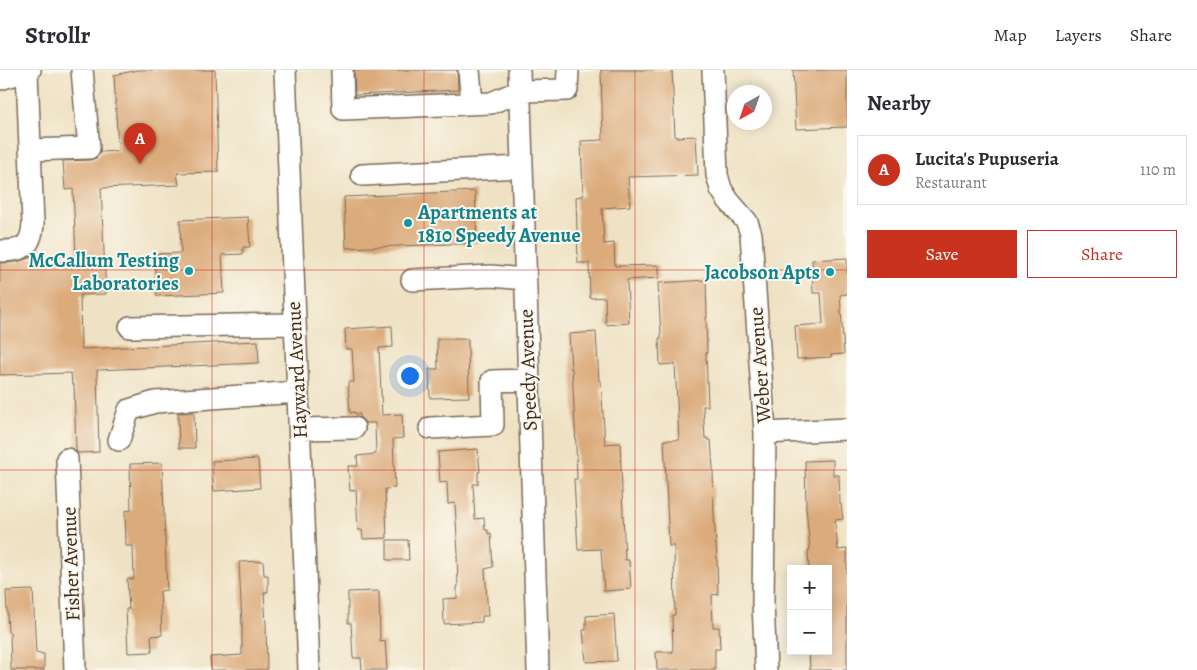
<!DOCTYPE html>
<html lang="en">
<head>
<meta charset="utf-8">
<style>
	:root { --surface:#fff; --page:#f7f7f7; --text:#2b2b33; --muted:#7c7c81; --line:#e1e1e2; --accent:#c8321e }
	body { margin:0; font-family:Alegreya,serif; background:var(--page); color:var(--text) }
	.controls { position:absolute; right:15px; bottom:15px; display:grid; overflow:hidden; border-radius:0px; box-shadow:0 2px 12px #0003 }
	.controls button { width:45px; height:45px; display:grid; place-items:center; padding:0; border:0; border-bottom:1px solid var(--line); background:var(--surface); color:var(--text); font:25px sans-serif }
	.compass { position:absolute; left:727px; top:15px; width:45px; height:45px; border-radius:50%; background:var(--surface); box-shadow:0 2px 12px #0003; rotate:220deg }
	.you { position:absolute; left:409px; top:305px; width:18px; height:18px; margin:-12px; border:4px solid #fff; border-radius:50%; background:#1a73e8; box-shadow:0 0 0 8px #1a73e833 }
	.badge { display:grid; place-items:center; width:32px; height:32px; border-radius:50%; background:var(--accent); color:#fff; font-size:16px; font-weight:700 }
	.pin { position:absolute; translate:-50% -41px; filter:drop-shadow(0 1px 2px #0008) }
	.pin::after { content:''; position:absolute; top:26px; width:18px; height:15px; background:inherit; clip-path:polygon(0 0,100% 0,50% 100%) }
	.list { margin:0; padding:0; list-style:none }
	h2 { display:flex; justify-content:space-between; align-items:center; height:65px; margin:0; padding:0 20px; font-size:21px }
	h2 small { font-size:16px; font-weight:400; color:var(--muted) }
	.list li { display:grid; grid-template-columns:32px 1fr auto; gap:15px; align-items:center; box-sizing:border-box; height:70px; margin:0 10px 10px; padding:0 10px; border:1px solid var(--line); border-radius:0px }
	.list b { display:block; font-size:19px; white-space:nowrap }
	.list p { margin:0; font-size:16px; white-space:nowrap; color:var(--muted) }
	.list em { font-size:16px; font-style:normal; color:var(--muted) }
	.actions { display:flex; gap:10px; padding:15px 20px }
	.actions a { flex:1; padding:11px 0; border:1px solid var(--accent); border-radius:0px; text-align:center; font-size:18px; color:var(--accent) }
	.actions .main { background:var(--accent); color:#fff }
	.map { position:relative; flex:none; width:847px; height:600px; overflow:hidden }
	header { display:flex; align-items:center; gap:30px; box-sizing:border-box; height:70px; padding:0 25px; background:var(--surface); border-bottom:1px solid var(--line) }
	header strong { font-size:24px }
	nav { display:flex; gap:28px; margin-inline-start:auto; font-size:18px }
	main { display:flex }
	aside { flex:1; background:var(--surface) }
	.map>svg:first-child { display:block }
</style>
</head>
<body>
<header>
<strong>Strollr</strong>
<nav><a>Map</a><a>Layers</a><a>Share</a></nav>
</header>
<main>
<div class="map">
<svg width="847" height="600" viewBox="0 0 847 600">
	<rect width="100%" height="100%" fill="#fbf7ec"/>
	<filter id="ink" filterUnits="userSpaceOnUse"><feTurbulence type="fractalNoise" baseFrequency=".02" numOctaves="2"/><feDisplacementMap in="SourceGraphic" scale="10" xChannelSelector="R" yChannelSelector="G"/><feConvolveMatrix kernelMatrix="1 2 1 2 8 2 1 2 1" color-interpolation-filters="sRGB"/></filter>
	<filter id="wash" filterUnits="userSpaceOnUse"><feTurbulence type="fractalNoise" baseFrequency=".0096" numOctaves="4" result="noise"/><feDisplacementMap in="SourceGraphic" scale="20" xChannelSelector="R" yChannelSelector="G"/><feGaussianBlur stdDeviation="1.12" result="paint"/><feColorMatrix in="noise" values="0 0 0 0 0 0 0 0 0 0 0 0 0 0 0 0 0 1.4 0 .05"/><feComposite in="paint" operator="in"/></filter>
	<g filter="url(#wash)">
		<rect width="100%" height="100%" fill="#efe2c4"/>
		<g id="blocks">
			<path fill="#dbab7c" d="M138,0H215L218,102L177,103L179,115L101,118L106,224L80,225L81,279L258,271L259,293L97,300L99,382L78,383L76,381L74,314H72L71,303L0,305V193L17,192L29,188L76,186L73,119L65,120L63,91L90,90L96,88L101,82L118,81L114,5Z
				M354,0H457L458,20L355,25Z
				M601,0H672L675,67L696,66L698,105L628,107L630,136L602,138L604,174L614,173L615,196L659,195V208L627,210L629,253L606,255L605,227L590,228L589,193H578L576,127L583,126L581,71L603,70Z
				M793,0H847V57L796,59Z
				M475,121L477,173L346,178L344,127Z
				M248,147L250,177H243V184L222,185L224,223L157,226L154,184L181,183L180,150Z
				M847,188V224L840,225L844,284L831,285V287L797,289L795,256L823,254L821,223H813L812,190Z
				M706,210L707,247H706L707,283H706L708,336H703L705,368H708V370H711L713,398L714,446L717,490L718,524L712,525L713,557H719L720,579H715V600H657L656,582H673L672,545H675L674,476H669L664,370H679L675,294L660,295L659,268H661V266L658,213Z
				M392,256L393,277L379,278L382,345L402,344L403,368L393,369L395,418L385,419L387,468L363,469L362,460H358L356,420L350,421L348,396H358L357,386L376,384L375,353H365L360,347V344H355V342L350,343L348,312H354L352,279H346L345,259Z
				M596,262L599,311H601L605,374L620,373L625,490H629L631,519L604,521L601,479L578,480L574,409H577L576,376L572,298L571,299L569,264Z
				M437,269H468L469,327L430,328L429,299H438Z
				M194,342L195,378H179L178,343Z
				M478,379L480,402H478V414H473L475,449L484,448L485,460H488V464L491,463L493,497L485,499L488,546H482V552L444,554L443,529L457,528V517H458L457,484H458L455,433L448,434L447,412L440,413L438,382Z
				M258,389L260,418L214,421L212,391Z
				M833,390V405H839L840,434H841L843,449L835,450L838,480L847,479V600H810L809,581H828V499H809L808,480H810L806,438L805,391Z
				M162,393L167,520L160,521L162,565L151,566L152,582L128,583L126,539H129L127,509H134L133,476H126L125,441L131,440L130,394Z
				M387,470H408L409,490H387Z
				M263,491L264,505H268V522H264L266,554L267,600H211L210,587L242,585V555L239,492Z
				M33,520L36,583L44,584V600H11L10,562H8L6,521Z
				M379,521L380,572L385,571L387,600H362L361,588H353L351,553H348V522Z
				M614,544L617,591L586,592L583,560H586V546Z"/>
		</g>
	</g>
	<g filter="url(#ink)">
		<use href="#blocks" fill-opacity="0" stroke="#7a6a58" stroke-width="1"/>
		<g fill="none" stroke-linecap="round" stroke-linejoin="round">
			<defs>
				<path id="minor" d="M285,0C293,200 301,400 309,600
					M342,0L343,39L491,33L520,21L567,20L568,0
					M469,0L472,33
					M519,0L538,600
					M713,0L717,105L721,119L728,130L747,152L751,164L765,363L763,533L766,600
					M0,9L30,0
					M30,80L89,78L82,0
					M362,105L522,97
					M0,181C22,181 31,178 33,154L27,1
					M412,210L491,206L525,209
					M130,257L294,254
					M430,358L493,355L492,311L529,310
					M300,359L354,358
					M765,363L847,359
					M119,370L129,340L155,332L298,322
					M67,389L75,600"/>
			</defs>
			<use href="#minor" stroke="#7a6a58" stroke-width="24"/>
			<use href="#minor" stroke="#fff" stroke-width="21"/>
		</g>
	</g>
	<path fill="none" stroke="#c8321e" stroke-width="1" stroke-opacity="0.55" d="M212,0V600M424,0V600M635,0V600M0,200H847M0,400H847"/>
	<g fill="#0f9aa8" stroke="#fbf7ec" stroke-width="2">
		<circle cx="408" cy="153" r="5"/>
		<circle cx="189" cy="201" r="5"/>
		<circle cx="830" cy="202" r="5"/>
	</g>
	<g text-anchor="middle" dominant-baseline="central" stroke-width="4" stroke-linejoin="round" paint-order="stroke">
		<g font-size="20" font-weight="bold" fill="#0d838f" stroke="#fbf7ec" text-anchor="end">
			<text x="418" y="142" text-anchor="start">Apartments at<tspan x="418" dy="23">1810 Speedy Avenue</tspan></text>
			<text x="179" y="190">McCallum Testing<tspan x="179" dy="23">Laboratories</tspan></text>
			<text x="820" y="202">Jacobson Apts</text>
		</g>
		<g font-size="20" fill="#3b2a1e" stroke="#fbf7ec">
			<text transform="translate(760 295) rotate(-94)">Weber Avenue</text>
			<text transform="translate(297 300) rotate(-93)">Hayward Avenue</text>
			<text transform="translate(528 300) rotate(-92)">Speedy Avenue</text>
			<text transform="translate(71 494) rotate(-92)">Fisher Avenue</text>
		</g>
	</g>
</svg>
<div class="controls">
<button>+</button>
<button>−</button>
</div>
<svg class="compass" viewBox="-18 -18 36 36"><path d="M0-13l5 13h-10z" fill="#e53935"/><path d="M0 13l5-13h-10z" fill="#7c7c81"/></svg>
<div class="you"></div>
<div class="pin badge" style="left:140px;top:94px">A</div>
</div>
<aside>
<h2>Nearby<small></small></h2>
<ul class="list">
<li><span class="badge">A</span><div><b>Lucita's Pupuseria</b><p>Restaurant</p></div><em>110 m</em></li>
</ul>
<div class="actions"><a class="main">Save</a><a>Share</a></div>
</aside>
</main>
</body>
</html>
